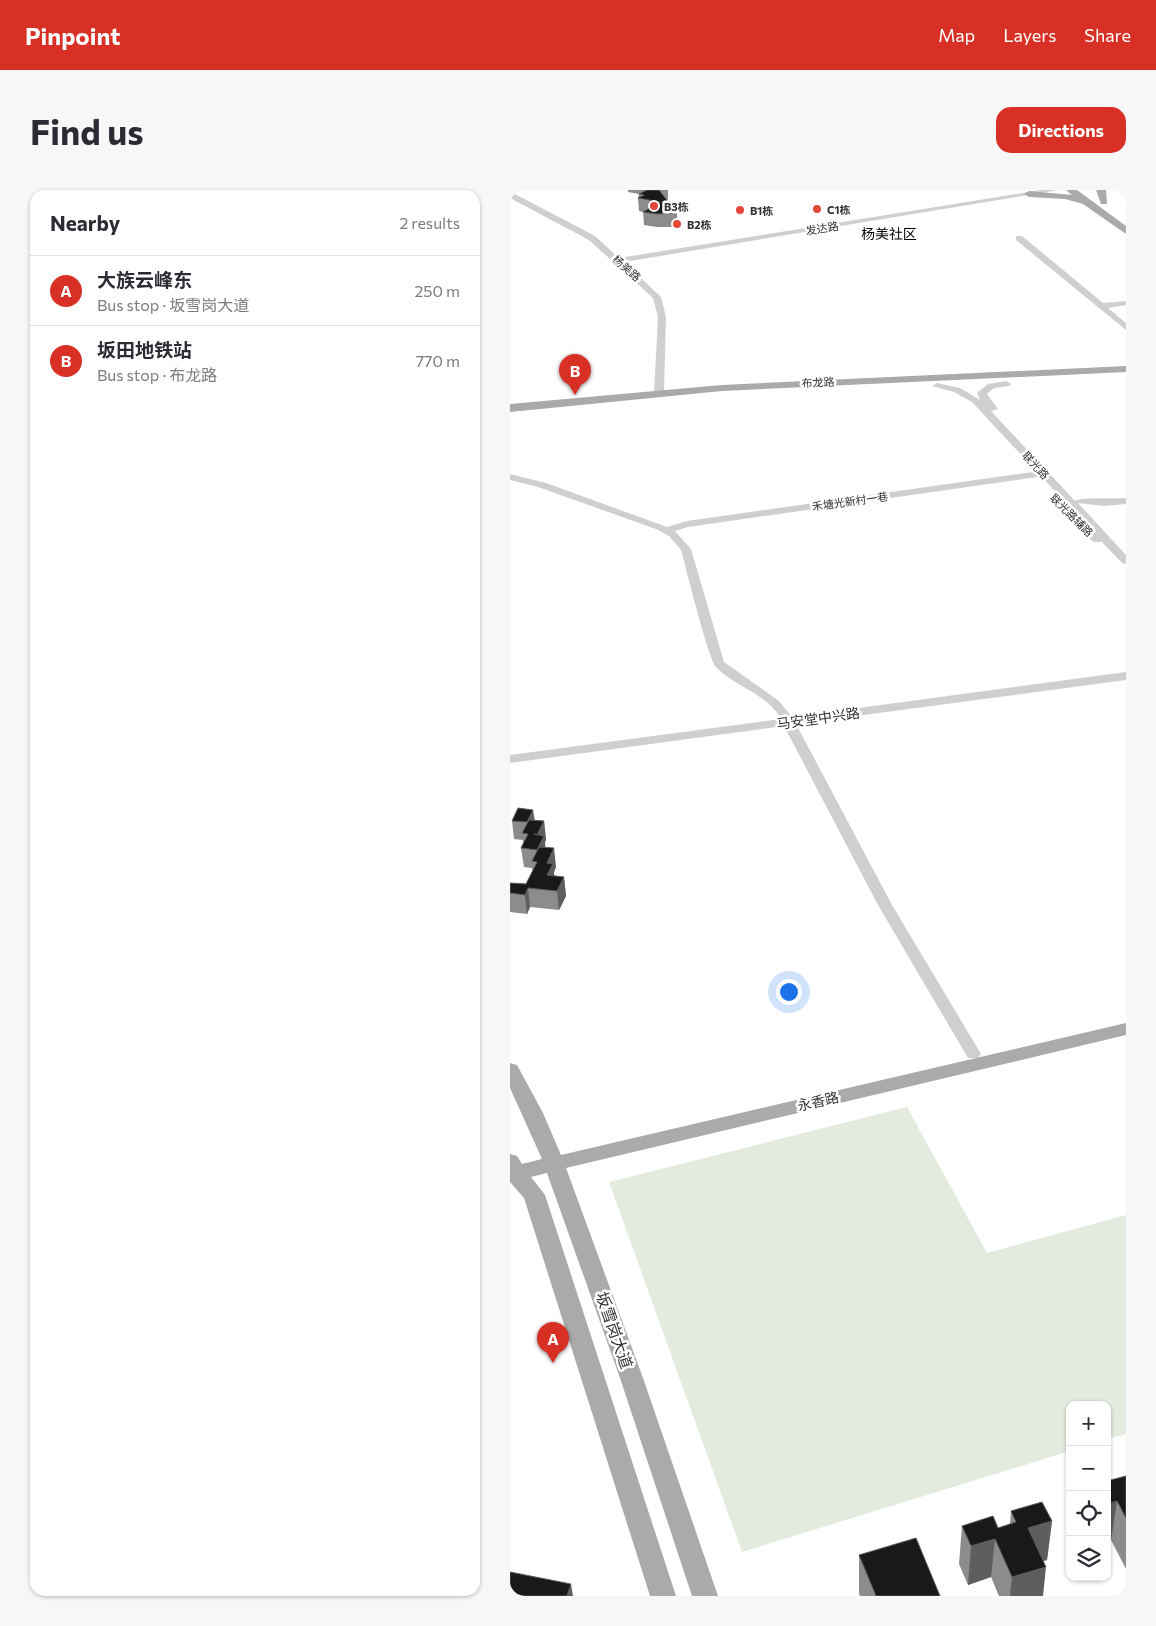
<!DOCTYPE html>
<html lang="en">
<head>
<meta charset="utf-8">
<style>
	:root { --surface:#fff; --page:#f7f7f7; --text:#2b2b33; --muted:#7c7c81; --line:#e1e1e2; --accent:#d93025 }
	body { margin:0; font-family:Commissioner,"Noto Sans SC",sans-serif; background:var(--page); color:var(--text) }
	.controls { position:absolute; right:15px; bottom:15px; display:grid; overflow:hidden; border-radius:10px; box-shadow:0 1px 4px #0004 }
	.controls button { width:45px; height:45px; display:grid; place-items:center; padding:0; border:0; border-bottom:1px solid var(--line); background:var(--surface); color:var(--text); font:25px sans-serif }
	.you { position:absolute; left:278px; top:801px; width:18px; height:18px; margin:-12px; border:4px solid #fff; border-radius:50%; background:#1a73e8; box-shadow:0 0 0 8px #1a73e833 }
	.badge { display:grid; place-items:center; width:32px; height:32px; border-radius:50%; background:var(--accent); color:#fff; font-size:16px; font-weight:700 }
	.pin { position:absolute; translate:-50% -41px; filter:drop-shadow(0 1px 2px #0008) }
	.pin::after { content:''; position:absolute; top:26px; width:18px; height:15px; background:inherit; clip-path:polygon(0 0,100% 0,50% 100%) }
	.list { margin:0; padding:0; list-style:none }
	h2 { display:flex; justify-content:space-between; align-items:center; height:65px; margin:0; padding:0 20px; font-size:21px }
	h2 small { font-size:16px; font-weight:400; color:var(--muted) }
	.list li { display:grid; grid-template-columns:32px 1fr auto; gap:15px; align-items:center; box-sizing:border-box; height:70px; padding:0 20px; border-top:1px solid var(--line) }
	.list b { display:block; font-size:19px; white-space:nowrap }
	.list p { margin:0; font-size:16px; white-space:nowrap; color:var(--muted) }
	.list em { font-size:16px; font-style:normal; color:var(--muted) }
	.icon { flex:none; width:28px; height:28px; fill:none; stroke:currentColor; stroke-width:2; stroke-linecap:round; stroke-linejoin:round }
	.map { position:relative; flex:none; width:616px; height:1406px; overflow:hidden; border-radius:15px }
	header { display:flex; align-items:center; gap:30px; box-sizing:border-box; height:70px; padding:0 25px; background:var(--accent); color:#fff }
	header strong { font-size:24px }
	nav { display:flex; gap:28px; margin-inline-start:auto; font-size:18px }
	.intro { display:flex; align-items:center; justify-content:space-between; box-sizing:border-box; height:120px; padding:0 30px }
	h1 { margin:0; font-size:35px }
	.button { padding:12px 22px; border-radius:15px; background:var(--accent); color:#fff; font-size:18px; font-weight:700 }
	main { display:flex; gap:30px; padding:0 30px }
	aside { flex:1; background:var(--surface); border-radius:15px; box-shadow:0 1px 4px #0004 }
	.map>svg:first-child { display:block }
</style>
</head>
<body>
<header>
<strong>Pinpoint</strong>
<nav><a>Map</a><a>Layers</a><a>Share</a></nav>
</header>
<div class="intro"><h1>Find us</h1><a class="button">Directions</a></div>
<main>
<aside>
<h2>Nearby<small>2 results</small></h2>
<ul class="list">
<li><span class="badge">A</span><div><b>大族云峰东</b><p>Bus stop · 坂雪岗大道</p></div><em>250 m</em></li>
<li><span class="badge">B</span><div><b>坂田地铁站</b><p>Bus stop · 布龙路</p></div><em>770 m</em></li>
</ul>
</aside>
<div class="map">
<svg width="616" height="1406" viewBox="0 0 616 1406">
	<rect width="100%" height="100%" fill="#fff"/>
	<path fill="#e3ebde" d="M397,917L477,1063L616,1025V1244L597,1249V1215H560V1261L232,1362L99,992Z"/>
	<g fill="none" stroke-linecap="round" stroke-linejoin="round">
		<path fill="#cfcfcf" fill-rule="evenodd" d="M531,0H548L114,72L151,107L156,127L154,202L149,205L144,202L148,127L143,108L79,50L0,8V3H3L85,46L109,68Z
			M506,46H512L593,113L616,111V115L598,118L616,133V140L506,50Z
			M496,191L501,194L499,196L484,198L477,204L488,219L481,221L565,311C570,307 606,309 616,308V314L593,316L568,313L616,365V374L612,373L592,352H584L568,340L540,310V306H548L581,340L462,212L444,202L422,196L427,193L450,198L470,210L467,203L478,194Z
			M523,282L527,283V287L178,337L165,341L181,359L214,472L269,511L282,527L616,482V490L286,534L382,715L471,864L468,868H458L368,715L274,536L0,573V565L271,529C258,504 225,497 206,477C198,468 176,378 171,360L159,346L146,339L28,297L0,290V284L36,293L157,337L177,331Z"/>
		<path fill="#aaa" fill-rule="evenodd" d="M556,0H567L616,36V44L573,14L555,9L519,7L514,4L519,1L562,5Z
			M586,0H596L597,14H591Z
			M616,176V182L212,201L0,222V214L212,195Z
			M616,833V845L56,978L133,1188L208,1406H182L110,1188L37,983L21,987L35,1005L166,1406H140L14,1008L0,992V964L7,966L12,974L32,969L0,898V873L7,875L33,923L51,965Z"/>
	</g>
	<path fill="#8c8c8c" d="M118,0H158V10L156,9L167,23V37H147L134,35L133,22L129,21L128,8L129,4L118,2Z
		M23,620L25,630L34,631L36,650L35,652V657L46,677L44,682V686L54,687L56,706L49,720L20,717L17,724L0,722V693L16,694L23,681L22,678L14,677L11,658L13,655V650L4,649L2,631Z
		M616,1286V1379L601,1350L597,1351V1291Z
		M501,1321L542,1331L537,1370L533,1371V1406H489L481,1387L458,1395L449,1374L452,1336L488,1338L500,1334Z
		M349,1365L430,1406H350L349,1404Z"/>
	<path fill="#5e5e5e" d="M23,620L25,638L17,632Z
		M34,631L36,650L35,652L36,664L29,678L27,645Z
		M44,658L46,677L44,682L45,692L37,685V673Z
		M54,687L56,706L49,720L47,701Z
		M18,698L20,717L17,724L15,705Z
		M607,1311L601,1350L597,1351V1314Z
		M542,1331L537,1370L514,1377L518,1338Z
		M485,1349L481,1387L458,1395L461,1356Z
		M536,1377L533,1406H500L502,1387Z
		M61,1394L63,1406H57Z"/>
	<path fill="#191919" stroke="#5e5e5e" d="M137,0H149L167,23L147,24L133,22L150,12L128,8L134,5L129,4Z
		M8,618L23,620L17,632L2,631Z
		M19,630L34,631L27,645L24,644L34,646L27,660L11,658L18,644L12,643Z
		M29,657L44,658L37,673L43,674L37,685L54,687L47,701L18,698L15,705L0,703V693L16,694L27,672L22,671Z
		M616,1286V1328L607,1311L597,1314V1291Z
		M532,1312L542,1331L518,1338L536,1377L502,1387L485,1349L461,1356L452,1336L483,1326L488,1338L506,1332L501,1321Z
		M406,1348L430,1406H366L349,1365Z
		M0,1382L61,1394L57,1406H0Z"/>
	<g fill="#e44638" stroke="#fff" stroke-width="2">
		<circle cx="144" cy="16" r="5"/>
		<circle cx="307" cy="19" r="5"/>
		<circle cx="230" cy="20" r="5"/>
		<circle cx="167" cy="34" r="5"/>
	</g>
	<g text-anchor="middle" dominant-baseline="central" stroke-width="5" stroke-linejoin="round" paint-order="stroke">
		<g font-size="11" font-weight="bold" fill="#323232" stroke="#fff" text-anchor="start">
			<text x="154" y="16">B3栋</text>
			<text x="317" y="19">C1栋</text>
			<text x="240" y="20">B1栋</text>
			<text x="177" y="34">B2栋</text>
		</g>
		<g font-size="11" fill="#323232" stroke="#fff">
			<text transform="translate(312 38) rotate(-9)">发达路</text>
			<text transform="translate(117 78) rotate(41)">杨美路</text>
			<text transform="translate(308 192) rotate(-3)">布龙路</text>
			<text transform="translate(526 275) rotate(47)">联光路</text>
			<text transform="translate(340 311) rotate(-8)">禾塘光新村一巷</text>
			<text transform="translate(562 325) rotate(45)">联光路辅路</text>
		</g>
		<g font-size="14" fill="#000" stroke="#fff">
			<text x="379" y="43">杨美社区</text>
		</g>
		<g font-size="14" fill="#323232" stroke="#fff">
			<text transform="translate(308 528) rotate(-8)">马安堂中兴路</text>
			<text transform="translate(308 911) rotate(-13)">永香路</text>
		</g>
		<g font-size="16" fill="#323232" stroke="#fff">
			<text transform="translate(105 1140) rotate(71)">坂雪岗大道</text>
		</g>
	</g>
</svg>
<div class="controls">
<button>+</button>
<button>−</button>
<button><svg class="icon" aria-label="locate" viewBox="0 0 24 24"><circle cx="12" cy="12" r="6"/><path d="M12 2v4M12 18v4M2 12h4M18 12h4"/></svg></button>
<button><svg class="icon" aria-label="layers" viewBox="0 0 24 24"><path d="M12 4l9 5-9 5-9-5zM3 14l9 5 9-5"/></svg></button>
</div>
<div class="you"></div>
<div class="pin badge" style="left:43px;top:1173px">A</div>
<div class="pin badge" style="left:65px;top:205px">B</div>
</div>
</main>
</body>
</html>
